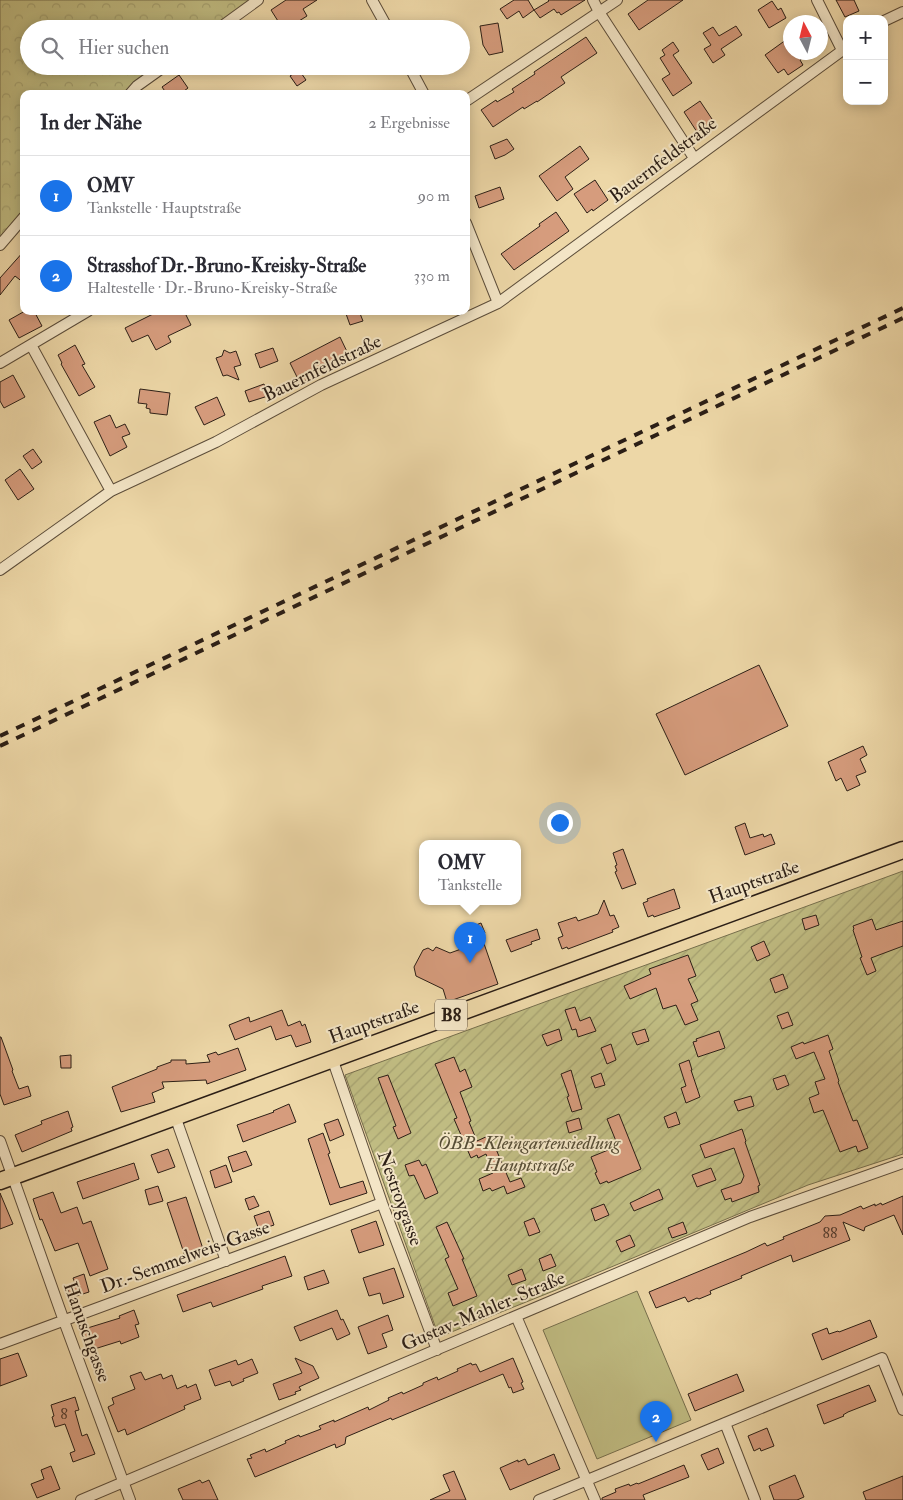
<!DOCTYPE html>
<html lang="de">
<head>
<meta charset="utf-8">
<style>
	:root { --surface:#fff; --page:#f2f2f3; --text:#2b2b33; --muted:#7c7c81; --line:#e1e1e2; --accent:#1a73e8 }
	body { margin:0; font-family:"IM FELL Double Pica",serif; background:var(--page); color:var(--text) }
	.controls { position:absolute; right:15px; top:15px; display:grid; overflow:hidden; border-radius:10px; box-shadow:0 2px 12px #0003 }
	.controls button { width:45px; height:45px; display:grid; place-items:center; padding:0; border:0; border-bottom:1px solid var(--line); background:var(--surface); color:var(--text); font:25px sans-serif }
	.compass { position:absolute; left:783px; top:15px; width:45px; height:45px; border-radius:50%; background:var(--surface); box-shadow:0 2px 12px #0003; rotate:353deg }
	.you { position:absolute; left:559px; top:822px; width:18px; height:18px; margin:-12px; border:4px solid #fff; border-radius:50%; background:#1a73e8; box-shadow:0 0 0 8px #1a73e833 }
	.badge { display:grid; place-items:center; width:32px; height:32px; border-radius:50%; background:var(--accent); color:#fff; font-size:16px; font-weight:700 }
	.pin { position:absolute; translate:-50% -41px; filter:drop-shadow(0 1px 2px #0008) }
	.pin::after { content:''; position:absolute; top:26px; width:18px; height:15px; background:inherit; clip-path:polygon(0 0,100% 0,50% 100%) }
	.popup { position:absolute; left:419px; top:840px; width:102px; height:65px; box-sizing:border-box; display:grid; place-content:center; border-radius:10px; background:var(--surface); filter:drop-shadow(0 1px 4px #0005); font-size:16px; white-space:nowrap; color:var(--muted) }
	.popup b { font-size:19px; color:var(--text) }
	.popup::after { content:''; position:absolute; left:50%; top:100%; margin-left:-10px; border:10px solid transparent; border-top-color:var(--surface) }
	.list { margin:0; padding:0; list-style:none }
	h2 { display:flex; justify-content:space-between; align-items:center; height:65px; margin:0; padding:0 20px; font-size:21px }
	h2 small { font-size:16px; font-weight:400; color:var(--muted) }
	.list li { display:grid; grid-template-columns:32px 1fr auto; gap:15px; align-items:center; box-sizing:border-box; height:80px; padding:0 20px; border-top:1px solid var(--line) }
	.list b { display:block; font-size:19px; white-space:nowrap }
	.list p { margin:0; font-size:16px; white-space:nowrap; color:var(--muted) }
	.list em { font-size:16px; font-style:normal; color:var(--muted) }
	.icon { flex:none; width:28px; height:28px; fill:none; stroke:currentColor; stroke-width:2; stroke-linecap:round; stroke-linejoin:round }
	.map { position:relative; flex:none; width:903px; height:1500px; overflow:hidden }
	.search { position:absolute; background:var(--surface); box-shadow:0 2px 12px #0003; left:20px; top:20px; width:450px; height:55px; display:flex; align-items:center; gap:12px; box-sizing:border-box; padding:0 18px; border-radius:28px; color:var(--muted); font-size:19px }
	.panel { position:absolute; background:var(--surface); box-shadow:0 2px 12px #0003; left:20px; top:90px; width:450px; height:225px; border-radius:10px }
	.map>svg:first-child { display:block }
</style>
</head>
<body>
<div class="map">
<svg width="903" height="1500" viewBox="0 0 903 1500">
	<defs>
		<pattern id="forest-crowns" width="20" height="18" patternUnits="userSpaceOnUse" patternTransform="scale(1.25)"><rect width="20" height="18" fill="#c0bc82"/><path d="M2 6a3 3 0 1 1 6 0M12 15a3 3 0 1 1 6 0" fill="none" stroke="#a5a170"/></pattern>
		<pattern id="garden-furrows" width="10" height="10" patternUnits="userSpaceOnUse" patternTransform="scale(1.25)"><rect width="10" height="10" fill="#c0bc82"/><path d="M-1 1l2-2M0 10L10 0M9 11l2-2" fill="none" stroke="#a5a170"/></pattern>
	</defs>
	<rect width="100%" height="100%" fill="#edd7a7"/>
	<filter id="stains"><feTurbulence type="fractalNoise" baseFrequency=".004" numOctaves="4"/><feColorMatrix values="0 0 0 0 .2 0 0 0 0 .09 0 0 0 0 .02 0 0 0 .5 -.17"/></filter>
	<radialGradient id="worn" r=".72"><stop offset=".6" stop-color="#630" stop-opacity="0"/><stop offset="1" stop-color="#630" stop-opacity=".3"/></radialGradient>
	<path fill="url(#forest-crowns)" stroke="#766e4c" d="M0,0H251L210,29H29V66H158L134,83L125,94H24V209L0,237Z"/>
	<path fill="#c0bc82" stroke="#766e4c" d="M637,1291L691,1420L597,1459L543,1330Z"/>
	<path fill="url(#garden-furrows)" stroke="#766e4c" d="M903,871V1154L808,1185L556,1290L439,1337L345,1075Z"/>
	<path fill="#d69c7d" stroke="#2c1f16" d="M286,0H317L303,9L307,16L286,29H283L271,10Z
		M514,0H528L534,10L523,18L519,11L507,19L500,9Z
		M548,0H585L561,15L559,12L557,13L554,9L540,18L534,10L549,1Z
		M648,0H683L639,30L628,14Z
		M836,0H854L859,11L845,17Z
		M772,1L778,10L781,8L786,18L769,28L758,10Z
		M498,23L503,52L489,55L483,45L480,26Z
		M736,26L742,35L721,49L725,55L713,63L704,49L711,45L703,33L713,27L719,36Z
		M586,37L597,53L561,77L565,83L537,102V101L524,109L523,107L493,127L481,110L496,100L497,102L514,92L512,89L535,74L534,72Z
		M790,37V52H810L800,60L803,65L788,75L784,69L778,73L765,55Z
		M673,42L679,51L673,55L692,83L673,96L662,79L670,74L660,58L665,55L662,50Z
		M299,70L306,80L297,86L290,76Z
		M179,75L188,88L180,94H167L162,87Z
		M700,101L714,122L697,132L684,112Z
		M507,139L514,149L505,155L495,159L490,146Z
		M580,146L589,159L565,177L573,189L557,201L539,176Z
		M595,180L608,200L593,211L592,209L587,213L574,194Z
		M500,187L504,199L479,208L475,196Z
		M556,212L569,231L514,270L501,254L540,226L539,224Z
		M24,251V283L15,276L0,295V278Z
		M25,311H34L42,326L19,338L9,320Z
		M159,311H184L191,325L168,336L171,342L156,350L148,335L132,342L125,328Z
		M345,311H359L363,321L350,325Z
		M340,337L351,360L328,371L327,370L300,383L290,363Z
		M75,345L85,364L82,365L95,387L79,396L61,364L62,363L58,355Z
		M273,348L278,361L260,368L255,354Z
		M224,350L230,353L236,351L241,365L234,367L239,380L227,375L223,376L216,358L222,356Z
		M13,375L25,397L4,408L0,401V382Z
		M264,384L268,396L249,402L245,391Z
		M140,389L170,393L167,415L150,413V409L146,408L147,404L138,403Z
		M217,397L225,415L204,425L195,407Z
		M110,415L116,428L125,424L130,434L122,437L127,447L110,456L94,422Z
		M33,449L42,462L32,469L23,456Z
		M20,469L34,489L18,500L5,480Z
		M759,665L788,726L685,775L656,714Z
		M863,746L867,755L860,759L866,772L856,776L860,785L847,791L841,778L836,781L828,762Z
		M745,823L750,838L763,834L764,837L771,834L775,844L745,855L735,827Z
		M623,849L636,884L622,889L615,872L617,871L615,866L617,865L613,853Z
		M674,889L680,908L654,917L653,915L648,917L643,903L648,901L647,899Z
		M604,900L610,916L614,915L619,927L612,930L613,932L568,949L567,947L562,949L558,938L563,936L558,923L576,917L578,921L598,914Z
		M816,915L819,925L805,930L802,919Z
		M872,919L876,930L903,921V946L871,958L876,971L867,975L860,958L862,957L853,930L854,929L853,926Z
		M481,923L485,933L481,935L498,984L447,1002L443,989L416,976L414,967L423,950L428,948L433,951L436,947L450,953L464,948L458,932Z
		M537,929L540,939L531,942L532,944L511,952L506,940Z
		M764,941L770,955L757,961L751,947Z
		M688,955L696,976L688,979L698,1001L691,1004L698,1020L685,1025L676,1005L663,1009L656,988L630,999L624,986L651,974L649,969Z
		M783,974L788,988L775,993L770,979Z
		M575,1007L580,1021L590,1017L596,1031L578,1037L576,1029L572,1030L565,1010Z
		M282,1010L288,1026L300,1021L302,1026L305,1024L311,1042L296,1047L291,1035L276,1040L271,1026L235,1040L229,1025L249,1017L250,1022Z
		M788,1012L793,1025L782,1029L777,1016Z
		M559,1029L562,1040L547,1046L542,1035Z
		M645,1029L649,1041L637,1045L632,1033Z
		M719,1031L725,1048L698,1057L693,1042L697,1041L696,1039Z
		M828,1035L833,1049L829,1051L839,1081L838,1082L853,1121L857,1120L868,1148L858,1152L856,1146L840,1152L823,1110L814,1113L809,1098L819,1094L815,1082L825,1079L814,1052L796,1059L791,1047L803,1042L804,1044Z
		M0,1037H1L13,1070L12,1071L19,1089L28,1086L31,1096L4,1105L0,1094Z
		M611,1044L616,1060L607,1064L601,1048Z
		M238,1048L246,1070L207,1084L206,1080L162,1082L164,1088L152,1093L155,1102L121,1112L112,1087L157,1069V1067L171,1062V1060H186V1064L210,1062L207,1055L216,1052L218,1055Z
		M71,1055V1068H61L60,1056Z
		M454,1057L460,1072L465,1069L472,1087L460,1092L471,1121L469,1122L477,1141L490,1135L510,1182L521,1178L525,1187L507,1194L504,1186L492,1191L490,1188L483,1191L479,1179L493,1173L486,1154L478,1158L477,1155L471,1158L454,1119L457,1118L435,1064Z
		M689,1060L692,1070H691L700,1097L686,1103L681,1088L686,1086L679,1064Z
		M571,1070L582,1109L572,1112L567,1097L569,1096L561,1074Z
		M601,1073L605,1085L595,1088L591,1077Z
		M388,1075L411,1133L398,1139L393,1127L396,1126L378,1078Z
		M785,1075L789,1085L777,1090L773,1079Z
		M751,1096L754,1106L738,1111L734,1101Z
		M289,1104L296,1122L243,1142L237,1125L274,1112L273,1111Z
		M68,1111L73,1127L71,1128L72,1131L22,1152L15,1135L42,1124L41,1121Z
		M676,1112L680,1124L668,1128L664,1117Z
		M619,1114L641,1169L608,1183L607,1181L600,1184L595,1173L597,1172L591,1157L618,1146L607,1119Z
		M579,1118L582,1129L569,1133L566,1122Z
		M338,1119L344,1135L330,1141L324,1124Z
		M742,1129L746,1141L745,1142L760,1185L758,1186L759,1192L732,1202L731,1198L725,1200L721,1190L741,1183L744,1176L734,1148L705,1158L700,1145Z
		M323,1133L330,1153L328,1154L340,1188L363,1181L367,1193L330,1205L308,1139Z
		M168,1149L175,1167L158,1173L151,1155Z
		M246,1151L252,1165L233,1172L228,1157Z
		M419,1160L422,1166L426,1164L438,1193L425,1199L414,1175L409,1176L405,1165Z
		M134,1163L139,1179L83,1199L77,1182Z
		M226,1165L232,1182L215,1188L210,1171Z
		M711,1168L716,1180L697,1187L692,1175Z
		M158,1186L163,1201L149,1205L145,1190Z
		M659,1189L663,1199L634,1211L630,1203Z
		M53,1192L61,1213L77,1207L83,1224L91,1221L108,1269L90,1276L78,1243L55,1251L42,1219L40,1220L33,1199Z
		M0,1193L13,1224L0,1229Z
		M254,1196L259,1206L249,1210L245,1199Z
		M903,1196V1235L894,1215L865,1227L864,1231L843,1222L850,1240L793,1262L791,1255L741,1276L742,1278L710,1291L711,1294L699,1299L697,1298L688,1302L685,1297L656,1308L649,1292L746,1252L765,1243L767,1246L784,1239L783,1237L820,1222L825,1216L840,1215L861,1206L863,1209L875,1204V1206L881,1203L882,1205Z
		M186,1197L203,1249L198,1251L199,1255L186,1259L167,1203Z
		M604,1204L609,1215L595,1221L591,1209Z
		M269,1211L274,1225L259,1230L254,1216Z
		M534,1218L540,1232L529,1236L524,1222Z
		M376,1221L384,1245L359,1253L351,1230Z
		M447,1222L464,1259H462L477,1296L453,1306L448,1293L458,1289L445,1259L449,1257L436,1227Z
		M683,1222L687,1233L672,1238L668,1228Z
		M630,1235L635,1246L621,1252L616,1241Z
		M551,1254L556,1266L543,1271L539,1259Z
		M285,1256L292,1276L262,1286L263,1289L213,1307L211,1302L183,1312L177,1295Z
		M394,1268L404,1297L383,1304L380,1293L369,1296L363,1278Z
		M522,1269L526,1280L512,1285L508,1275Z
		M324,1270L329,1283L308,1290L304,1277Z
		M84,1274L89,1292L70,1298L67,1286L75,1283L73,1278Z
		M134,1310L139,1324L135,1325L139,1337L121,1344L120,1341L88,1351L81,1330L120,1318L119,1316Z
		M337,1310L341,1320L343,1319L350,1334L337,1340L332,1328L300,1341L294,1327Z
		M388,1315L393,1330L382,1334L387,1347L368,1354L358,1327Z
		M870,1320L877,1337L822,1360L812,1334L827,1328L829,1334L838,1331L839,1332Z
		M18,1353L27,1376L0,1386V1359Z
		M295,1358L313,1366L319,1378L299,1387L301,1390L295,1392L296,1394L279,1400L273,1384L302,1373Z
		M513,1358L523,1382L521,1383L524,1389L513,1393L511,1387L509,1388L503,1374L498,1376L392,1420L391,1418L346,1437L345,1444L336,1448L335,1444L255,1477L247,1459L252,1458L250,1455L265,1449L266,1452L286,1443L285,1441L299,1435L300,1437L321,1429L319,1426L334,1420V1422L368,1407L369,1410L389,1400L388,1398L402,1392L403,1394L423,1385V1383L437,1377L438,1380L458,1371L457,1369L471,1363L472,1365L476,1364L480,1372Z
		M252,1359L258,1373L243,1379L244,1381L232,1386L230,1381L215,1386L209,1370L236,1360L238,1365Z
		M141,1372L145,1380L161,1374L163,1379L172,1375L177,1389L186,1385L187,1388L196,1384L201,1399L184,1406L185,1409L127,1435L125,1429L118,1432L108,1407L114,1404L112,1398L135,1389L130,1376Z
		M737,1374L744,1391L695,1411L688,1394Z
		M869,1385L876,1401L848,1412L843,1415L844,1416L824,1424L817,1405Z
		M75,1397L79,1410L75,1411L82,1436L87,1434L95,1454L73,1462L70,1453L75,1451L65,1424L55,1427L52,1417L54,1416L51,1405Z
		M767,1428L774,1446L761,1451L760,1448L754,1451L748,1436Z
		M718,1448L724,1463L708,1470L701,1455Z
		M554,1454L560,1469L510,1490L500,1468L518,1460V1462L525,1459L528,1465Z
		M684,1465L689,1477L643,1495L645,1500H602V1498L616,1492L615,1489L629,1484L630,1486L637,1483L638,1484Z
		M51,1466L60,1489L37,1498L31,1484L44,1479L41,1470Z
		M454,1471L466,1500H430L450,1491L443,1475Z
		M795,1475L804,1497L797,1500H774L769,1486Z
		M903,1476V1500H866L863,1492Z
		M200,1480L202,1483L209,1480L218,1500H183L178,1489Z"/>
	<g fill="none" stroke-linecap="round" stroke-linejoin="round">
		<defs>
			<path id="minor" d="M372,0L388,29
				M593,0L599,12L694,158
				M817,0L842,50
				M884,21L903,12
				M218,29L258,0
				M409,66L424,94
				M130,94L137,86L165,66
				M466,101L617,0
				M466,223L498,303
				M0,245L24,217
				M31,345L111,491
				M0,363L88,311
				M0,570L111,491L216,442L321,385L498,303L847,47
				M332,1058L382,1203L437,1350
				M175,1116L226,1261
				M0,1141L64,1321L130,1500
				M516,1316L595,1500
				M0,1344L382,1203
				M725,1423L755,1500
				M81,1500L750,1217L903,1163
				M539,1500L882,1358L903,1410"/>
			<path id="primary" d="M0,1181L903,850"/>
		</defs>
		<use href="#minor" stroke="#5c4d3a" stroke-width="12"/>
		<use href="#primary" stroke="#2c1f16" stroke-width="19"/>
		<use href="#minor" stroke="#f3e5c6" stroke-width="10"/>
		<use href="#primary" stroke="#edd7a7" stroke-width="16"/>
		<path stroke="#2c1f16" stroke-width="4" stroke-dasharray="9 9" stroke-linecap="butt" d="M0,736L903,308
			M0,746L903,318"/>
	</g>
	<g text-anchor="middle" dominant-baseline="central" stroke-width="4" stroke-linejoin="round" paint-order="stroke">
		<g font-size="16" fill="#563e30">
			<text x="830" y="1233">88</text>
			<text x="64" y="1414">8</text>
		</g>
		<rect fill="#f3e5c6" stroke="#685a4b" stroke-width="1" x="435" y="999.5" width="32" height="31" rx="4"/>
		<g font-size="18" font-weight="bold" fill="#2c1f16">
			<text x="451" y="1015">B8</text>
		</g>
		<g font-size="19" fill="#2c1f16" stroke="#f3e5c6">
			<text transform="translate(663 160) rotate(-37)">Bauernfeldstraße</text>
			<text transform="translate(322 368) rotate(-26)">Bauernfeldstraße</text>
			<text transform="translate(754 882) rotate(-20)">Hauptstraße</text>
			<text transform="translate(374 1022) rotate(-20)">Hauptstraße</text>
			<text transform="translate(400 1198) rotate(70)">Nestroygasse</text>
			<text transform="translate(185 1257) rotate(-20)">Dr.-Semmelweis-Gasse</text>
			<text transform="translate(483 1311) rotate(-23)">Gustav-Mahler-Straße</text>
			<text transform="translate(87 1332) rotate(70)">Hanuschgasse</text>
		</g>
		<g font-size="19" font-style="italic" fill="#584e36" stroke="#f3e5c6">
			<text x="529" y="1143">ÖBB-Kleingartensiedlung<tspan x="529" dy="22">Hauptstraße</tspan></text>
		</g>
	</g>
	<rect width="100%" height="100%" filter="url(#stains)"/>
	<rect width="100%" height="100%" fill="url(#worn)"/>
</svg>
<div class="controls">
<button>+</button>
<button>−</button>
</div>
<svg class="compass" viewBox="-18 -18 36 36"><path d="M0-13l5 13h-10z" fill="#e53935"/><path d="M0 13l5-13h-10z" fill="#7c7c81"/></svg>
<div class="you"></div>
<div class="pin badge" style="left:470px;top:963px">1</div>
<div class="popup"><b>OMV</b>Tankstelle</div>
<div class="pin badge" style="left:656px;top:1442px">2</div>
<div class="search"><svg class="icon" aria-label="search" viewBox="0 0 24 24"><circle cx="10" cy="10" r="6"/><path d="M15 15l6 6"/></svg>Hier suchen</div>
<section class="panel">
<h2>In der Nähe<small>2 Ergebnisse</small></h2>
<ul class="list">
<li><span class="badge">1</span><div><b>OMV</b><p>Tankstelle · Hauptstraße</p></div><em>90 m</em></li>
<li><span class="badge">2</span><div><b>Strasshof Dr.-Bruno-Kreisky-Straße</b><p>Haltestelle · Dr.-Bruno-Kreisky-Straße</p></div><em>330 m</em></li>
</ul>
</section>
</div>
</body>
</html>
